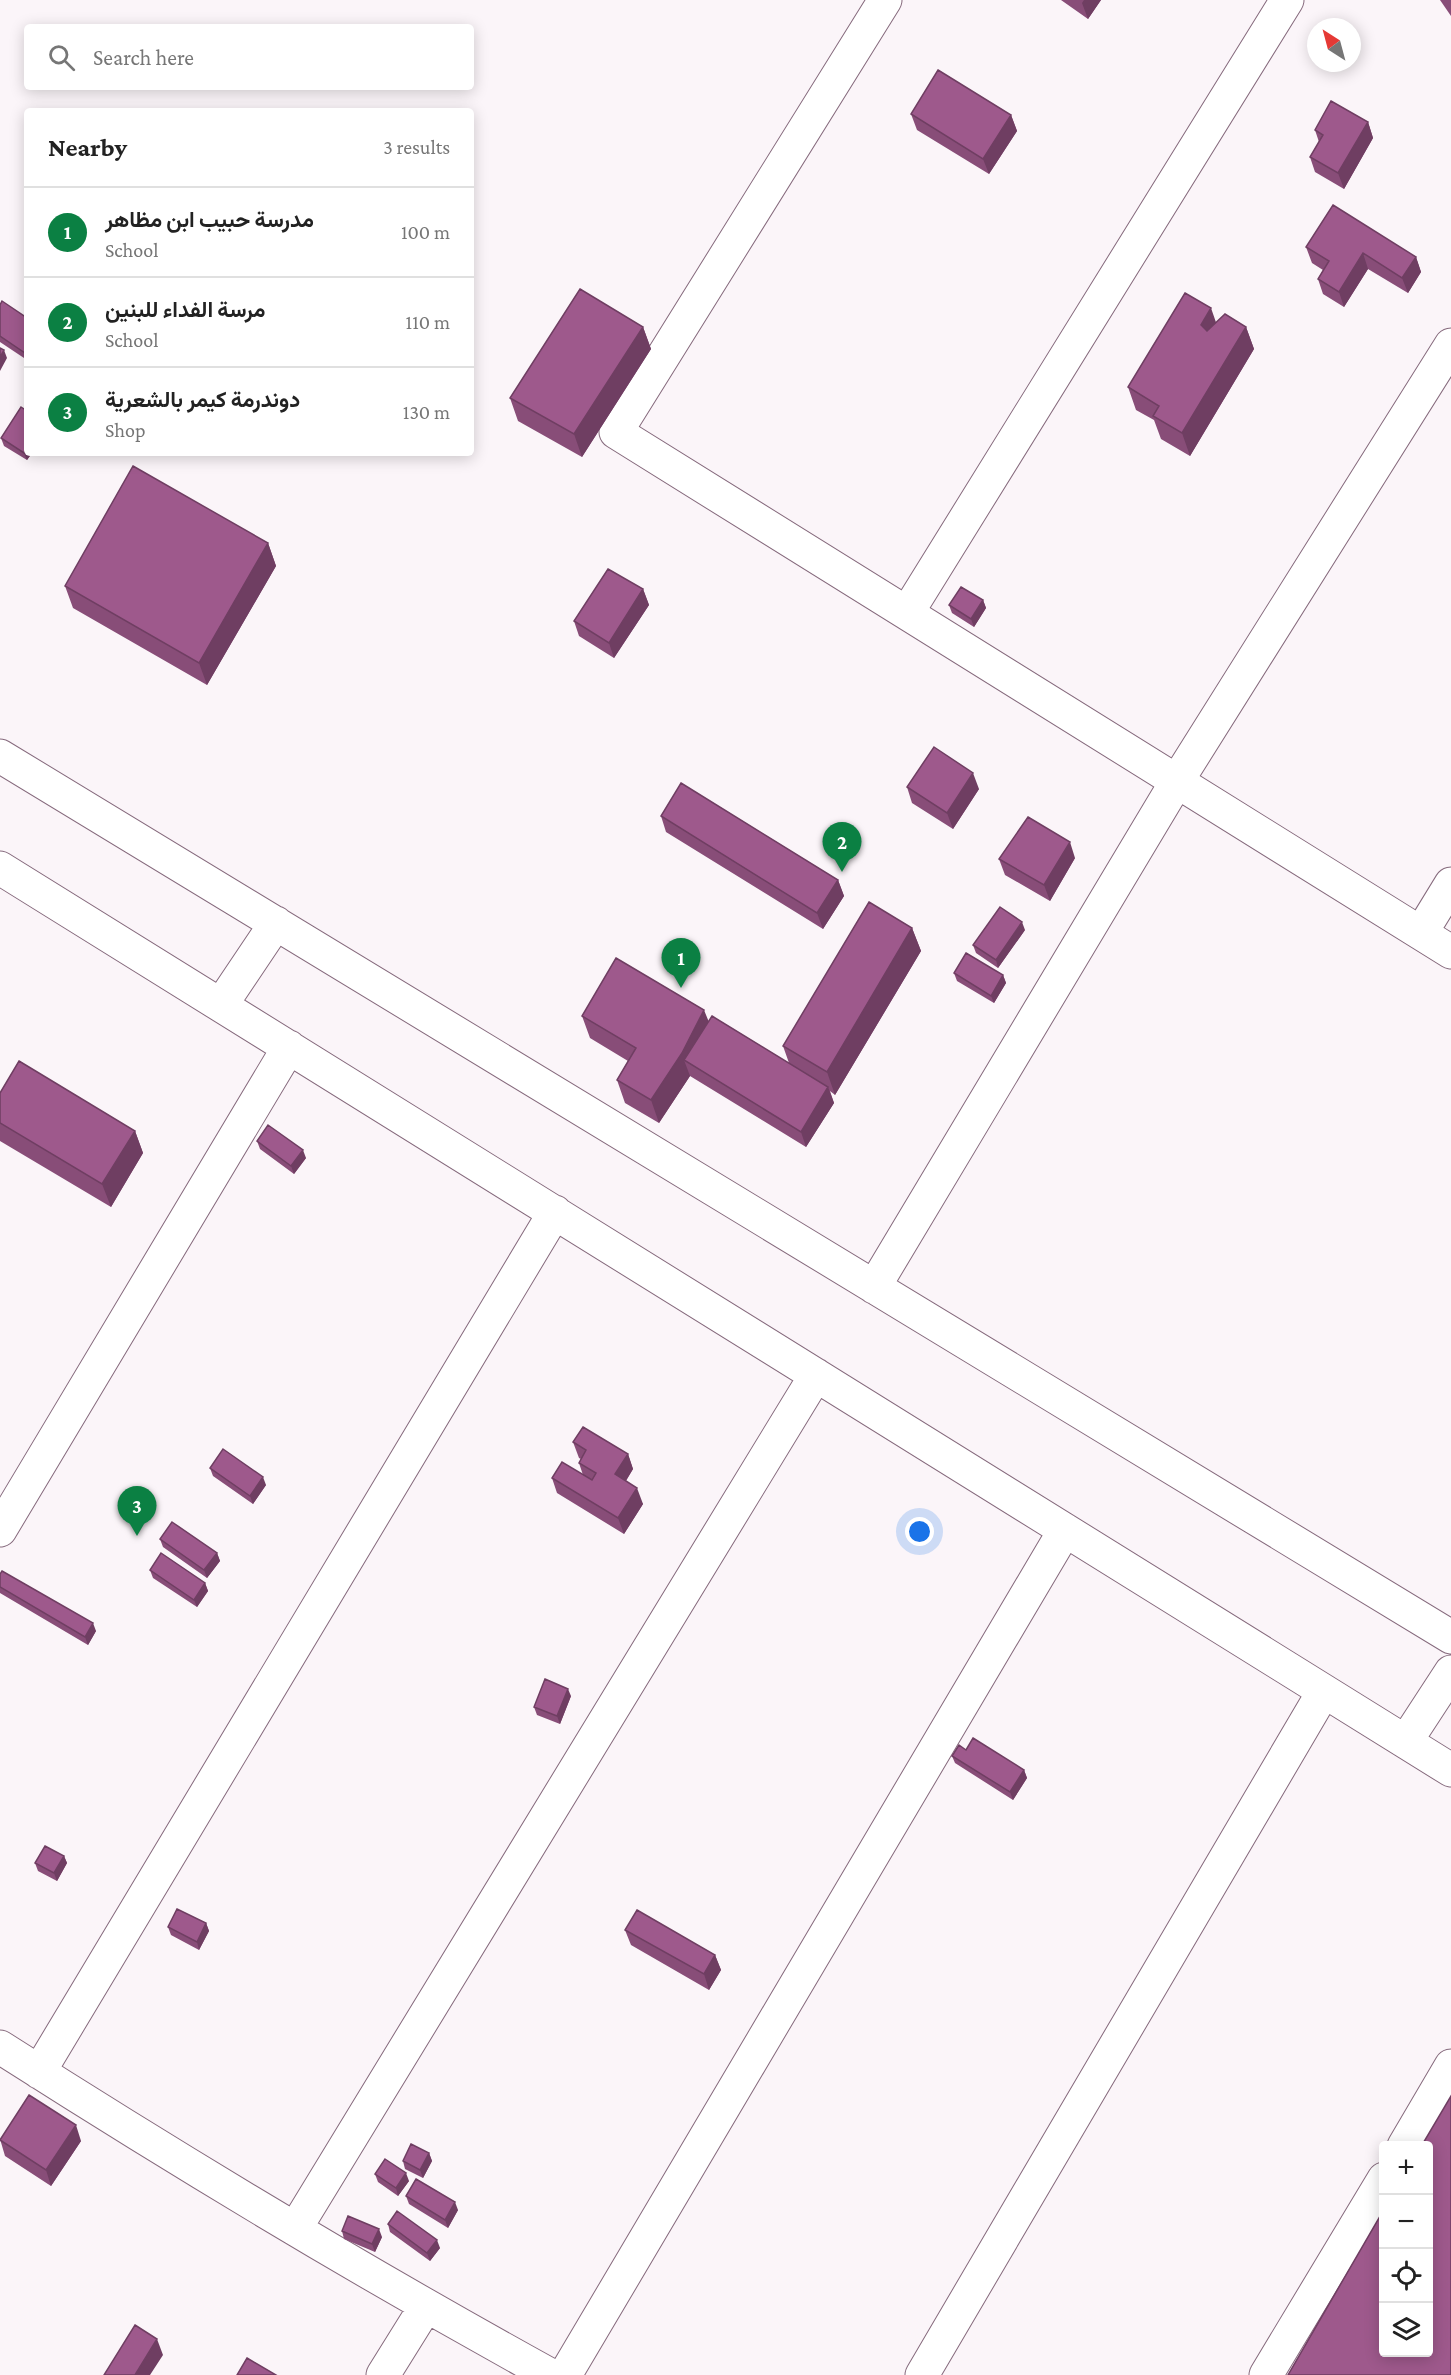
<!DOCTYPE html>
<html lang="en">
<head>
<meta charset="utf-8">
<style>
	:root { --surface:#fff; --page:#f2f2f2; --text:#222; --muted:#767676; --line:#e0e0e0; --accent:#0b8043 }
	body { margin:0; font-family:"Crimson Pro",Vazirmatn,serif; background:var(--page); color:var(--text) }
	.controls { position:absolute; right:18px; bottom:18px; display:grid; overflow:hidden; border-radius:6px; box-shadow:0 3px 15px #0003 }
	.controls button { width:54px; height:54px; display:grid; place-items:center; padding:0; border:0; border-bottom:2px solid var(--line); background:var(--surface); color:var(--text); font:30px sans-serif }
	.compass { position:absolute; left:1307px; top:18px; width:54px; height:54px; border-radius:50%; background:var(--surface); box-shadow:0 3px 15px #0003; rotate:324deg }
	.you { position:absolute; left:920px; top:1532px; width:21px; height:21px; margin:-15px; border:4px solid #fff; border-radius:50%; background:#1a73e8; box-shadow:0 0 0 9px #1a73e833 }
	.badge { display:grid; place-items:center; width:39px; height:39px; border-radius:50%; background:var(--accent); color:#fff; font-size:20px; font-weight:700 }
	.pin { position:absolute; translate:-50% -50px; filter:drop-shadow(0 2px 3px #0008) }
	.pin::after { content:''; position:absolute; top:32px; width:21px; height:18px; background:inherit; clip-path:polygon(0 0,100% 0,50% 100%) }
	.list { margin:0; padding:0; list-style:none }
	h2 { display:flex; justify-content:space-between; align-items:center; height:78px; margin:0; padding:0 24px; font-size:26px }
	h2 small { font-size:20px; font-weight:400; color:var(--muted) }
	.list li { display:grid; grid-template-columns:39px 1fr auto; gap:18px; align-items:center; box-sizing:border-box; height:90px; padding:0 24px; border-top:2px solid var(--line) }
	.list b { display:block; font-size:22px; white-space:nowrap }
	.list p { margin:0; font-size:20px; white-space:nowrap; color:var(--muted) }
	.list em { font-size:20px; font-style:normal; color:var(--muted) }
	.icon { flex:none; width:33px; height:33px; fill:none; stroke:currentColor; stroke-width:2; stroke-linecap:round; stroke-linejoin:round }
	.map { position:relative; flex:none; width:1451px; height:2375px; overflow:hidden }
	.search { position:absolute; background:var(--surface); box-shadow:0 3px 15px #0003; left:24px; top:24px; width:450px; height:66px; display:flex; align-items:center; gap:15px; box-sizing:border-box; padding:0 21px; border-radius:6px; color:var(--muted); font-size:22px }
	.panel { position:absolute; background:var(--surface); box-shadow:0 3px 15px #0003; left:24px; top:108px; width:450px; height:348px; border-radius:6px }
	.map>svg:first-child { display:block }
</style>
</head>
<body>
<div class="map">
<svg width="1451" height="2375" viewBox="0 0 1451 2375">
	<rect width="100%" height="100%" fill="#fbf5f9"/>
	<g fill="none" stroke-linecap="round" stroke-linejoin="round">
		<defs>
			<path id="street" d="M885,0L616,432L1451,952
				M907,613L1287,0
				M0,756L1451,1637
				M0,868L1451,1770
				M1421,933L1451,884
				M221,1005L276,923
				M874,1287L1177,781L1451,345
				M0,1530L289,1047
				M1406,1741L1451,1672
				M0,2047C180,2162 363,2272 550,2375
				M39,2072L555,1212
				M1404,2146L1451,2066
				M295,2229L816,1375
				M383,2375L426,2306
				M565,2375L1065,1530
				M922,2375L1324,1691
				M1266,2375L1384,2179"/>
		</defs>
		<use href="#street" stroke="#866a7d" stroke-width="35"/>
		<use href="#street" stroke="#fff" stroke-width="33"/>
	</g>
	<path fill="#884d78" d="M1061,0H1101L1088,19Z
		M1440,0H1451V16Z
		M911,114L1011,115L1017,131L989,174L917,130Z
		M1368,122L1373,138L1344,189L1315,172L1310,157L1319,142L1315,130Z
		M1306,247L1416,257L1421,272L1408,293L1368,269L1344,307L1323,294L1318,279L1323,270L1312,263Z
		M0,305L27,318V360L0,342Z
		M1216,322L1246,327L1254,349L1190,456L1161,439L1154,420L1136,410L1128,387Z
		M643,327L651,349L582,457L518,421L510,398Z
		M1,438L27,453H32L27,460L4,446Z
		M268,543L276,566L207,685L73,608L65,586Z
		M643,589L649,605L614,658L579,636L574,621Z
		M983,600L986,608L974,627L952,613L949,605Z
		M907,787L979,789L953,829L912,803Z
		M661,816L838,880L844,896L823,929L666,832Z
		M1075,858L1050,901L1005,875L999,859Z
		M912,928L921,951L835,1095L830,1091L834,1103L806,1147L690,1076L659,1123L625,1103L617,1080L628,1061L590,1038L582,1016L709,1021L789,1063L783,1046Z
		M1025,930L998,968L976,953L973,945Z
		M954,973L1003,975L1006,983L994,1003L957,981Z
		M0,1093L135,1131L143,1153L111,1207L0,1141Z
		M257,1141L306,1158L294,1174L260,1149Z
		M573,1442L628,1454L633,1469L626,1481L643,1504L624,1534L557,1493L552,1478L583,1475L579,1463L581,1459L579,1458Z
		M210,1468L266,1485L253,1504L213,1476Z
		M160,1539L217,1553L220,1561L207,1578L163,1547Z
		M150,1570L205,1583L208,1591L197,1607L153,1578Z
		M0,1574L96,1631L88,1645L0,1593Z
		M571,1696L560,1724L537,1715L534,1707Z
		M966,1750L1024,1770L1027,1778L1013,1800L955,1763L952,1756Z
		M64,1856L67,1863L57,1881L38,1871L35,1863Z
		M206,1923L209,1931L199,1950L171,1935L168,1927Z
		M625,1930L715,1955L721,1970L709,1990L631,1945Z
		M0,2139L81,2141L51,2186L5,2156Z
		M429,2153L432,2161L423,2178L405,2169L403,2161Z
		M375,2174L409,2181L398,2196L378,2182Z
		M406,2196L458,2210L448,2228L409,2204Z
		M388,2224L440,2248L430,2261L390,2232Z
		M342,2231L382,2237L375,2252L344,2239Z"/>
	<path fill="#6f3e62" d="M1084,0H1101L1088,19L1082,3Z
		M1011,115L1017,131L989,174L983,159Z
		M1368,122L1373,138L1344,189L1338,173Z
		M1363,253L1368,269L1344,307L1339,292Z
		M1416,257L1421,272L1408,293L1402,278Z
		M1211,308L1219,331L1210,347L1201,325Z
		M643,327L651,349L582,457L574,434Z
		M1246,327L1254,349L1190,456L1182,433Z
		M4,350L7,358L0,371V357Z
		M27,448V453H32L27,460L24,453Z
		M268,543L276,566L207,685L199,663Z
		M643,589L649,605L614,658L609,643Z
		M983,600L986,608L974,627L971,619Z
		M973,773L979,789L953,829L947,813Z
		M1070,842L1075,858L1050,901L1044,885Z
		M838,880L844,896L823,929L817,913Z
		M1022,922L1025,930L998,968L996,960Z
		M912,928L921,951L835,1095L827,1072Z
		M1003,975L1006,983L994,1003L991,996Z
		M704,1010L713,1032L684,1060L690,1076L659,1123L651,1100Z
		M828,1087L834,1103L806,1147L801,1132Z
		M135,1131L143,1153L111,1207L102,1184Z
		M303,1150L306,1158L294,1174L291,1166Z
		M628,1454L633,1469L620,1490L615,1474Z
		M263,1477L266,1485L253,1504L250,1496Z
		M637,1488L643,1504L624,1534L618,1518Z
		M217,1553L220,1561L207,1578L204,1570Z
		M205,1583L208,1591L197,1607L194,1600Z
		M93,1623L96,1631L88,1645L85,1637Z
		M568,1689L571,1696L560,1724L557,1716Z
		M1024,1770L1027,1778L1013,1800L1010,1792Z
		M64,1856L67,1863L57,1881L54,1873Z
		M206,1923L209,1931L199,1950L197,1942Z
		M715,1955L721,1970L709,1990L704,1974Z
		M76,2125L81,2141L51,2186L46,2170Z
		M429,2153L432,2161L423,2178L420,2170Z
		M406,2173L409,2181L398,2196L396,2188Z
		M455,2202L458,2210L448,2228L445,2220Z
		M379,2229L382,2237L375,2252L372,2244Z
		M437,2240L440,2248L430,2261L427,2253Z
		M157,2339L163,2355L150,2375H135Z"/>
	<path fill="#9e598c" stroke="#6f3e62" stroke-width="1.5" d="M938,70L1011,115L983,159L911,114Z
		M1331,101L1368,122L1338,173L1310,157L1323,135L1315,130Z
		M1333,205L1416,257L1402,278L1363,253L1339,292L1318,279L1329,261L1306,247Z
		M580,289L643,327L574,434L510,398Z
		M1185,293L1211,308L1201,325L1207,331L1225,314L1246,327L1182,433L1153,416L1159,406L1128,387Z
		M2,301L27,318V350L25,353L0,336V305Z
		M0,348L4,350L0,357Z
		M21,407L27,411V448L24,453L1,438Z
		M133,466L268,543L199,663L65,586Z
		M608,569L643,589L609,643L574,621Z
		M961,587L983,600L971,619L949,605Z
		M934,747L973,773L947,813L907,787Z
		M681,783L838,880L817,913L661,816Z
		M1028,817L1070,842L1044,885L999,859Z
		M869,902L912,928L827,1072L783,1046Z
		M1000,907L1022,922L996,960L973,945Z
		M966,953L1003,975L991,996L954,973Z
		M616,958L704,1010L682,1053L651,1100L617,1080L636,1048L582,1016Z
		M712,1016L828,1087L801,1132L684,1060Z
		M19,1061L135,1131L102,1184L0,1123V1093Z
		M268,1125L303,1150L291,1166L257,1141Z
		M583,1427L628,1454L615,1474L637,1488L618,1518L552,1478L562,1462L592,1480L596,1473L579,1463L586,1450L573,1442Z
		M223,1449L263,1477L250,1496L210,1468Z
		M172,1522L217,1553L204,1570L160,1539Z
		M161,1553L205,1583L194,1600L150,1570Z
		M2,1571L93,1623L85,1637L0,1587V1574Z
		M545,1679L568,1689L557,1716L534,1707Z
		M973,1738L1024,1770L1010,1792L952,1756L959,1745L966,1750Z
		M45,1846L64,1856L54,1873L35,1863Z
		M177,1909L206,1923L197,1942L168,1927Z
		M637,1910L715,1955L704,1974L625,1930Z
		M29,2095L76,2125L46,2170L0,2140Z
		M1451,2096V2375H1288L1383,2211V2352H1428V2145H1422Z
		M411,2144L429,2153L420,2170L403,2161Z
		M385,2159L406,2173L396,2188L375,2174Z
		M416,2179L455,2202L445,2220L406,2196Z
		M397,2211L437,2240L427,2253L388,2224Z
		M348,2216L379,2229L372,2244L342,2231Z
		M135,2325L157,2339L135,2375H104Z
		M247,2358L276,2375H237Z"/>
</svg>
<div class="controls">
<button>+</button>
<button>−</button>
<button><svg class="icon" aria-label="locate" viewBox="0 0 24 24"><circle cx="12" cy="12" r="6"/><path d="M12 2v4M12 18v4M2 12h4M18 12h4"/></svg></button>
<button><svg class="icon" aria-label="layers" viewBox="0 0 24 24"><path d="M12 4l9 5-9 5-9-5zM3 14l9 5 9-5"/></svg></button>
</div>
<svg class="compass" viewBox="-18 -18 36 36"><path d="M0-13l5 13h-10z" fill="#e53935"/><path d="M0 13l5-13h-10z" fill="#767676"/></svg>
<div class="you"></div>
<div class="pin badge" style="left:681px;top:988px">1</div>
<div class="pin badge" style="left:842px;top:872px">2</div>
<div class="pin badge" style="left:137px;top:1536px">3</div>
<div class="search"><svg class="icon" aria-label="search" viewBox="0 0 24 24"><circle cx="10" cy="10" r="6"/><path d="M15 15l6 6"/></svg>Search here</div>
<section class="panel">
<h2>Nearby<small>3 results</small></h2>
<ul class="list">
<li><span class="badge">1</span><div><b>مدرسة حبيب ابن مظاهر</b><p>School</p></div><em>100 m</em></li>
<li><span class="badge">2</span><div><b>مرسة الفداء للبنين</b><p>School</p></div><em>110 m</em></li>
<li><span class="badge">3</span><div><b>دوندرمة كيمر بالشعرية</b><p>Shop</p></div><em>130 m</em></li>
</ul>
</section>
</div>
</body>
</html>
